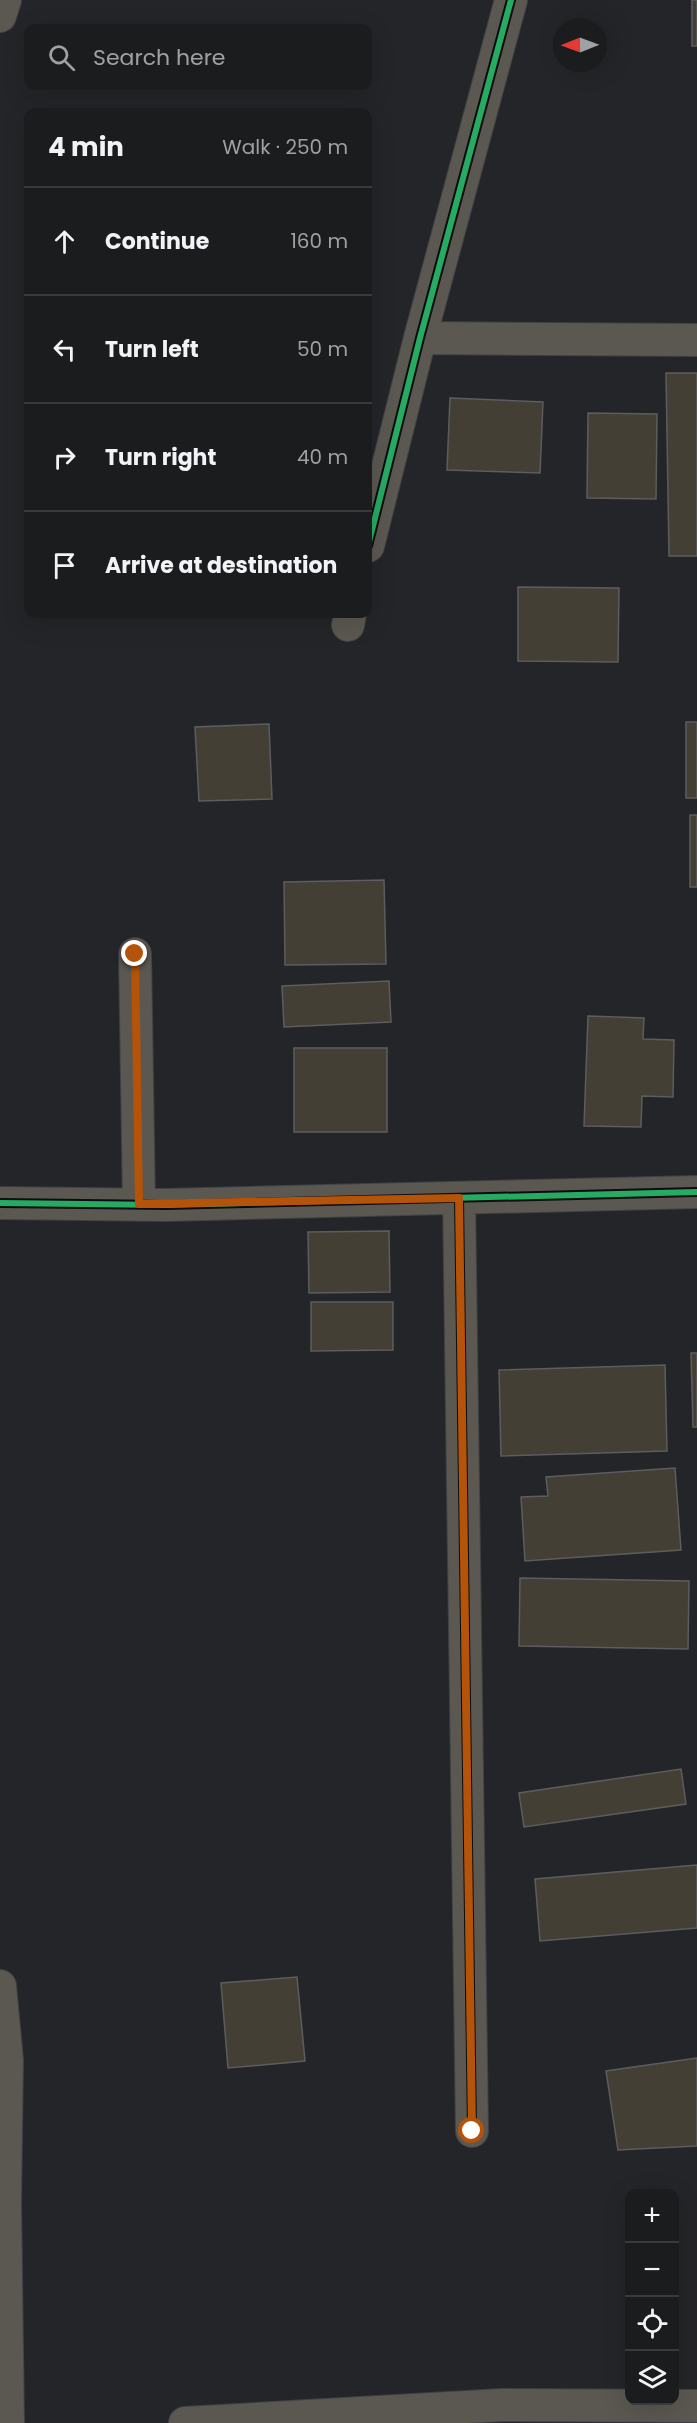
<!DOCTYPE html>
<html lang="en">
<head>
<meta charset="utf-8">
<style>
	:root { --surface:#1a1c1e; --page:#232527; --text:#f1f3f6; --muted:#9fa1a4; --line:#383a3c }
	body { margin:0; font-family:Poppins,sans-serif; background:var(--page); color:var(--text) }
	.controls { position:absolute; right:18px; bottom:18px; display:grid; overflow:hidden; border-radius:12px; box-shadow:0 6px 24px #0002 }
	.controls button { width:54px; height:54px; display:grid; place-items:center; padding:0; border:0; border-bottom:2px solid var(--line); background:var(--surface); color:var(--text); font:30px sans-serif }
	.compass { position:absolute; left:553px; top:18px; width:54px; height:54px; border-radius:50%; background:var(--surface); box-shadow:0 6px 24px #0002; rotate:269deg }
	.stop { position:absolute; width:18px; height:18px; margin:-14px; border:4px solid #b45309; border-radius:50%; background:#fff }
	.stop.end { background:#b45309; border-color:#fff; box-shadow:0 2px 6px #0008 }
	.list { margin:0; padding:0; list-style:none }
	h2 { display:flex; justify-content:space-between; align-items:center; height:78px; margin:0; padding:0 24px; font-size:26px }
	h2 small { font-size:20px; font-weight:400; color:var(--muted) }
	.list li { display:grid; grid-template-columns:39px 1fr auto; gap:18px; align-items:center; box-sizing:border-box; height:108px; padding:0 24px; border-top:2px solid var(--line) }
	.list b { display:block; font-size:22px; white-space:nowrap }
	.list em { font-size:20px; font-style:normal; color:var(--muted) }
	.icon { flex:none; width:33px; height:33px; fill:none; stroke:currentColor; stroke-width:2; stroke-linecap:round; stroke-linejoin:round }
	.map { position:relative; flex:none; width:697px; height:2423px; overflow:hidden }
	.search { position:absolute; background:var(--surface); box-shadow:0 6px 24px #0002; left:24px; top:24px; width:348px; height:66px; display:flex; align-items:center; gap:15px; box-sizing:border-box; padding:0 21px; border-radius:12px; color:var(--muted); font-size:22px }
	.panel { position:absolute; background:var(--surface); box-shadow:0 6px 24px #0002; left:24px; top:108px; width:348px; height:510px; border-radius:12px }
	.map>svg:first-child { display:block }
</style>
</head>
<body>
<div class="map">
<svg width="697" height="2423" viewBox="0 0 697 2423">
	<rect width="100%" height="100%" fill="#232528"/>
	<path fill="#443f35" stroke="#5d5d5d" stroke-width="1.5" d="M692,0H697V46H692Z
		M666,373H697V556H669Z
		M450,398L543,402L540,473L447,470Z
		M588,413L657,414L656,499L587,498Z
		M518,587L619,588L618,662L518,661Z
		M686,722H697V798H686Z
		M269,724L272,799L199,801L195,727Z
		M690,815H697V887H690Z
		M384,880L386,964L285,965L284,882Z
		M389,981L391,1022L284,1027L282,986Z
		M588,1016L644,1018L643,1039L674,1040L673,1097L642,1096L641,1127L584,1126Z
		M294,1048H387V1132H294Z
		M389,1231L390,1292L309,1293L308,1232Z
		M311,1302H393V1350L311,1351Z
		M691,1353H697V1427H693Z
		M665,1365L667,1451L501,1456L499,1370Z
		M675,1468L681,1550L525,1561L521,1497L548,1496L546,1477Z
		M520,1578L689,1581L688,1649L519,1646Z
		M681,1769L686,1804L524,1827L519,1793Z
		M697,1865V1928L540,1941L535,1879Z
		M297,1977L305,2061L228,2068L221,1983Z
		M697,2058V2146L618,2150L606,2071Z"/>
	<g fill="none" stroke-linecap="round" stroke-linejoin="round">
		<defs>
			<path id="street" d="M0,16L5,0
				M420,338L697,340
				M368,546L420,338L511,0
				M348,625L350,614
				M135,954L139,1205
				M459,1198L472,2131
				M0,1203L166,1205L697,1192
				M0,1986L7,2060L5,2202L8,2423
				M185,2423L502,2405L697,2406"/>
		</defs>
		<use href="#street" stroke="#404144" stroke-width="34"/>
		<use href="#street" stroke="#5b5851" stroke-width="32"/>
		<defs>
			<path id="cycleway" d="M368,546L420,338L511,0
				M459,1198L472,2131
				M0,1203L166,1205L697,1192"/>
		</defs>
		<use href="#cycleway" stroke="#0c0d10" stroke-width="10"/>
		<use href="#cycleway" stroke="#26ab63" stroke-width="6"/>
	</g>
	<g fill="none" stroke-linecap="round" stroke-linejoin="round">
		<path stroke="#b45309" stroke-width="8" d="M135,954L139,1204L459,1198L472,2131"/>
	</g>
</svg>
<div class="controls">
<button>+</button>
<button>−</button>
<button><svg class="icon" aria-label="locate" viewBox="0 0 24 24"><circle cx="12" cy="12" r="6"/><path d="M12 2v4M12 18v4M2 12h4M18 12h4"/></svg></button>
<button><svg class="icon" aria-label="layers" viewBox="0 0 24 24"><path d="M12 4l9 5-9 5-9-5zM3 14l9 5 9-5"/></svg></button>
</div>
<svg class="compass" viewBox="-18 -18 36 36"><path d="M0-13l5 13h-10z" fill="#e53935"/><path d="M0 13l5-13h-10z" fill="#9fa1a4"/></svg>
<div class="stop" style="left:472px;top:2131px"></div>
<div class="stop end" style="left:135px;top:954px"></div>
<div class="search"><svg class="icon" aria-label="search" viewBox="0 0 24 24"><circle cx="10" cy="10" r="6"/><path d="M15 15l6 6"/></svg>Search here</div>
<section class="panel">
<h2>4 min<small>Walk · 250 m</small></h2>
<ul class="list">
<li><svg class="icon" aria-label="ahead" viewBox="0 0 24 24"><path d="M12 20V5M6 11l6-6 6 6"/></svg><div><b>Continue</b></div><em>160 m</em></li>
<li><svg class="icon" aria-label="left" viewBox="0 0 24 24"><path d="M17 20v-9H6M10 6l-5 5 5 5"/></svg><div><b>Turn left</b></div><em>50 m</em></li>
<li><svg class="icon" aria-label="right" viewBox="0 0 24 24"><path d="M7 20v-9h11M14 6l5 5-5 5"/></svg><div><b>Turn right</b></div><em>40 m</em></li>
<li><svg class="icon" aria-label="arrive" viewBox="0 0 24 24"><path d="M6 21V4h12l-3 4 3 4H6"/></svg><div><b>Arrive at destination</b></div></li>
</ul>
</section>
</div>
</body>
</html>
